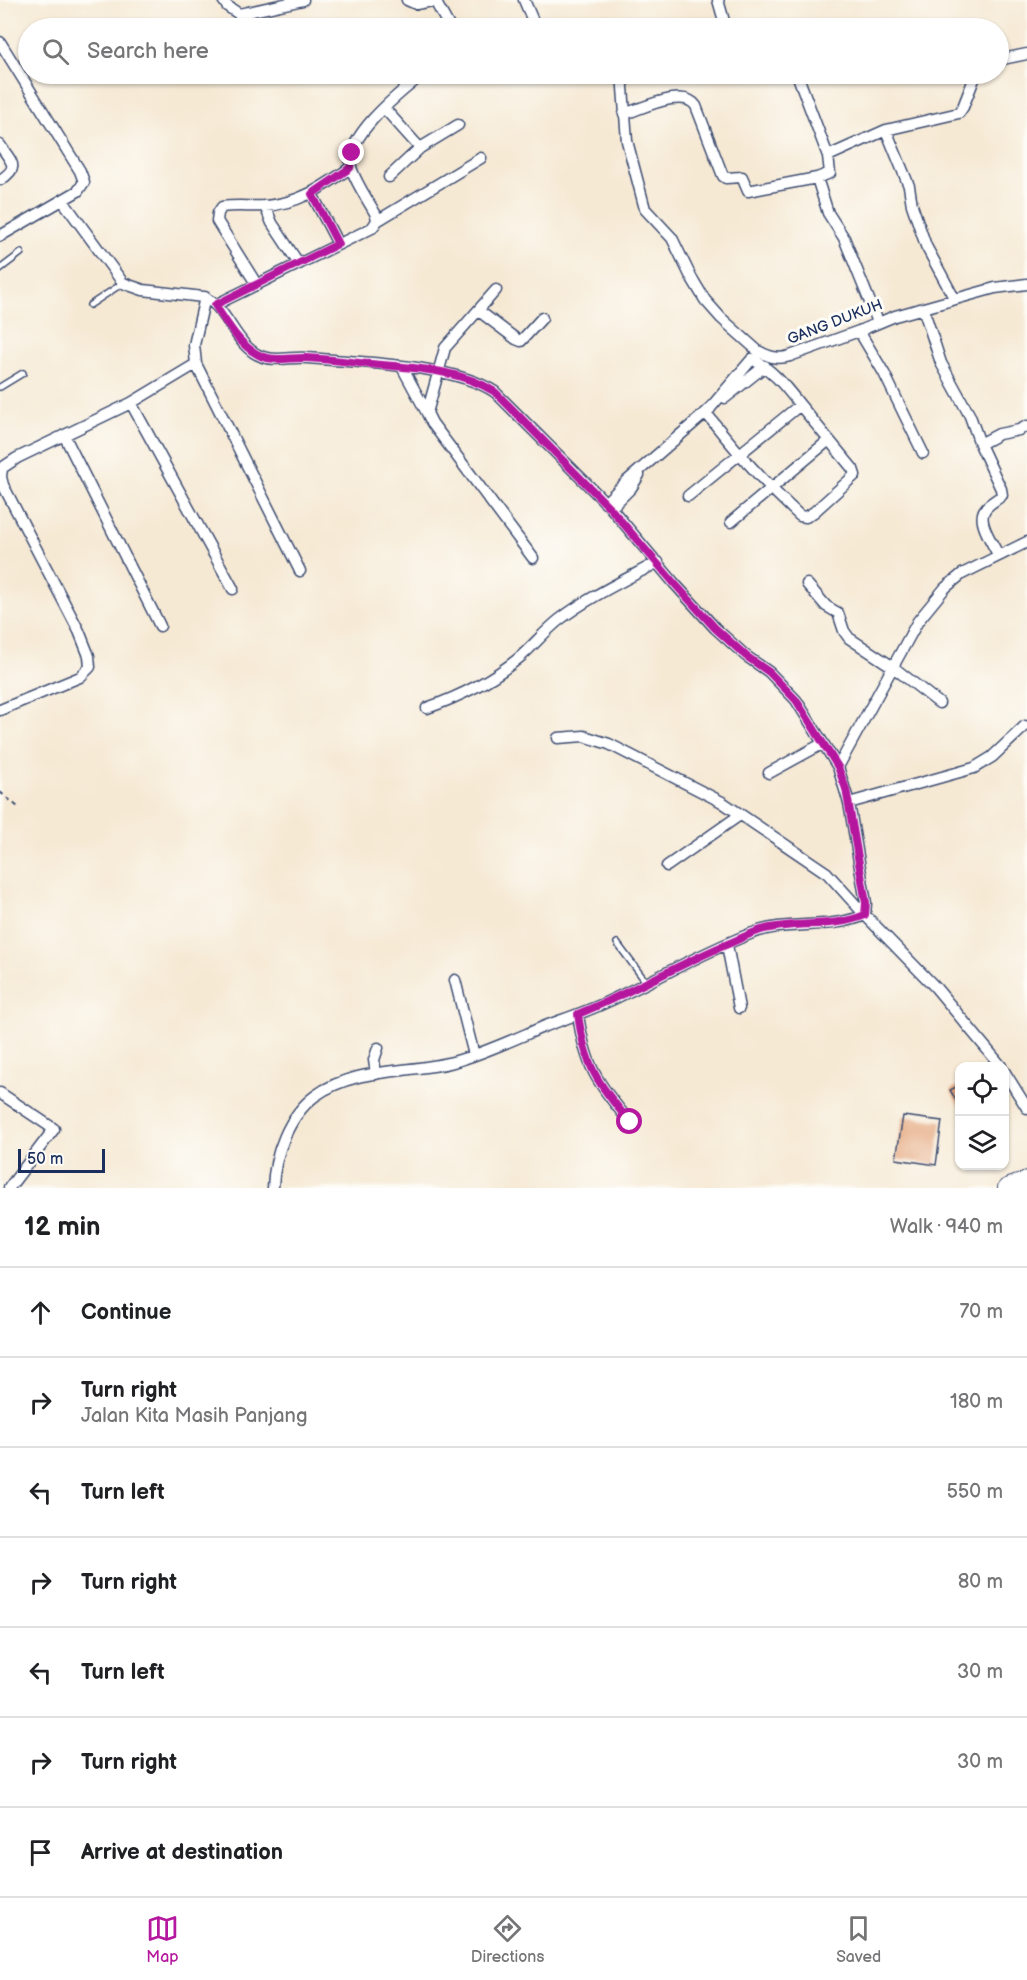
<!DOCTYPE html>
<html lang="en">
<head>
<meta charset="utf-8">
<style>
	:root { --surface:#fff; --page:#f2f2f2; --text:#202124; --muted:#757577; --line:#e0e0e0; --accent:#b5179e }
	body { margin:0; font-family:"Balsamiq Sans",sans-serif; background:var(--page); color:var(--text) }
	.controls { position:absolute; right:18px; bottom:18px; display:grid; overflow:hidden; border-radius:12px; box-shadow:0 2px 4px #0004 }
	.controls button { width:54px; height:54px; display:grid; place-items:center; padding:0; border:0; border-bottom:2px solid var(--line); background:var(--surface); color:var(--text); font:30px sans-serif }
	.scale { position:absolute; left:18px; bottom:15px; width:87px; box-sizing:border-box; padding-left:6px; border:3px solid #1b2f5e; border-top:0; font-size:16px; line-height:21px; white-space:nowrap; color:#1b2f5e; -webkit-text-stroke:4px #fdfcf7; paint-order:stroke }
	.stop { position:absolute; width:18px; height:18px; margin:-14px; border:4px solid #b5179e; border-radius:50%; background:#fff }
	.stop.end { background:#b5179e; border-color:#fff; box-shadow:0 2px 6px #0008 }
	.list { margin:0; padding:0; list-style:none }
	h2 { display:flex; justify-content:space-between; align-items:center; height:78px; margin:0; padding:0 24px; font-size:26px }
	h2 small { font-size:20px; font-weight:400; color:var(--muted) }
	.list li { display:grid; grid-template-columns:39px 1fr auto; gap:18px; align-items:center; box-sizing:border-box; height:90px; padding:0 24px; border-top:2px solid var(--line) }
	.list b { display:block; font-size:22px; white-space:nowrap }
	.list p { margin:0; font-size:20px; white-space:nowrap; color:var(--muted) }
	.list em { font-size:20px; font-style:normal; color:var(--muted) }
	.icon { flex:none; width:33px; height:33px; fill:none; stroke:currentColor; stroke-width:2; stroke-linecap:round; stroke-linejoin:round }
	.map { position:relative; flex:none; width:1027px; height:1188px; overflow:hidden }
	.search { position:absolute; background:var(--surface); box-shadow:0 2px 4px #0004; left:18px; right:18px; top:18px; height:66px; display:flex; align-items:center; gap:15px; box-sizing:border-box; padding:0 21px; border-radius:33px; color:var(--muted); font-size:22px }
	.sheet { height:708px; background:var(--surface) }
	nav { display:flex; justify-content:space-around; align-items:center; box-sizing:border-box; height:84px; border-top:2px solid var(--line); background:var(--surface); font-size:16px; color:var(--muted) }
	nav a { display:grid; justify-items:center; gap:3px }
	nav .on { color:var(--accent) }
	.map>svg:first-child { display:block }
</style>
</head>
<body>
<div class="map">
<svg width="1027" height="1188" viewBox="0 0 1027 1188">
	<rect width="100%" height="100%" fill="#fdfcf7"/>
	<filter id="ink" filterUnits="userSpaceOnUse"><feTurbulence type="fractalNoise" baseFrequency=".0167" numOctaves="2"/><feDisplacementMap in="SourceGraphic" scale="12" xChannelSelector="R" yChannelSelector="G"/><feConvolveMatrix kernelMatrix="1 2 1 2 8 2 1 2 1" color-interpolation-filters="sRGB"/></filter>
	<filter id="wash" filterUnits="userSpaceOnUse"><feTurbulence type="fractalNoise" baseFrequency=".008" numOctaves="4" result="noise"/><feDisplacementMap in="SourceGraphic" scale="24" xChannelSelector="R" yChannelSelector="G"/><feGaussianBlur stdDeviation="1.35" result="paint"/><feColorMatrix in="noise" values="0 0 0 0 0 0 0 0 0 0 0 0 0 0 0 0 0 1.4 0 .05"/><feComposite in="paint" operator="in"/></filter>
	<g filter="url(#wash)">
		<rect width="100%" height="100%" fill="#f6e9d4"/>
		<g id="blocks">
			<path fill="#e29d6f" d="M960,1085V1107L950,1090Z
				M903,1116L942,1121L936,1165L896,1159Z"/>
		</g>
	</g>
	<g filter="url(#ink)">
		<use href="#blocks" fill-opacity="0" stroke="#3c4b70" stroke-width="1.5"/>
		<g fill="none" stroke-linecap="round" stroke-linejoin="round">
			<defs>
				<path id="lane" d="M0,269L21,253
					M90,305L123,283
					M0,387L23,373
					M617,943L646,982"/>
				<path id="street" d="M223,0L227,6L239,14L303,0
					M407,0L416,4L438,0
					M524,0L536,28
					M718,0L726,28
					M435,1L450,28
					M0,42L80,171L84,182L78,191L0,236
					M998,60L1027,54
					M622,74L627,141L645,209L672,238L690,275L705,300L721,318L758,351C769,357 778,360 790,356L859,331L895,316L995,288L1027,284
					M797,74L828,156L886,130L909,186L912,205L926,246L954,298
					M384,108L420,148L458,125
					M624,114C641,109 684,87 696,106L723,176L726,178L742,177L748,191L817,178L830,173L828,156
					M886,130L959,113L963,107L976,74
					M0,145C11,162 21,167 0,180
					M389,177L420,148
					M817,178L828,213L844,238L878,322
					M312,194L338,244
					M63,201L123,283L143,290L203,297C228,306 234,347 263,357C278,362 293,356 308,358C360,363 453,364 495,392L611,508L674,583L715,628L746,656L769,672L796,700L838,767
					M265,206L272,223L299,264
					M377,221L481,158
					M257,285L217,221L218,213L222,207C237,205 251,207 265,206C301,203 322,187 350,168
					M496,290L445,348L427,413L432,423L533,558
					M205,297L194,345L196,364L300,571
					M215,305L372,228L377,221L376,215C368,200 357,185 352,170C340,139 402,91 423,74
					M923,308L941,363L970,416L980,444L1001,489L1002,495C997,500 990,503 986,508C975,520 993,543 998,555
					M479,311L516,339L521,341L542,318
					M859,331L884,373L923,453
					M402,367L427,413
					M725,398L765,366
					M131,403L233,589
					M64,435L160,626
					M980,444L999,434L1019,430L1027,426
					M688,496L800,405L853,469L855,475L814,512L806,517L800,516C765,484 735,450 706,413L752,359C773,370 785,386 800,405
					M605,503L627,481L710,409
					M611,508L631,488L639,475
					M731,522L829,440
					M807,584L826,606L838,613L844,631L849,638L893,667L939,703
					M427,708C461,696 491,681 519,658C533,646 545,631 559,620C589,597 625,580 658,562
					M0,710L80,677L90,667L89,656L79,631L3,485L1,477L2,468L17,458L131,403L196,364
					M769,773L822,744
					M849,803L974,768L992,757L1025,726
					M667,866L740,815
					M727,945L739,1008
					M455,980L474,1055
					M578,1014C585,1066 597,1083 630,1122
					M1001,1066L936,988L865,915L866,903L849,803L838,767L918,621L945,588L962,574L1027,542
					M1004,1071L1027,1108
					M376,1074L374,1060L378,1048
					M0,1093L54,1129L9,1188
					M273,1188C274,1156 288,1116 315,1096C357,1065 416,1075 463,1059C491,1050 517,1038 543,1027C564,1019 586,1012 607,1002C655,980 701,953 750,934C787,919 828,931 865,915L827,873L722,802L609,744L584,736L558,738"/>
				<path id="highway" d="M1007,1188L1027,1181"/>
			</defs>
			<use href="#lane" stroke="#3c4b70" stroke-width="8"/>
			<use href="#street" stroke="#3c4b70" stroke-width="13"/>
			<use href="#highway" stroke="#3c4b70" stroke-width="20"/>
			<path stroke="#3c4b70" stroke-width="2" stroke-dasharray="4.5 4.5" stroke-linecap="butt" d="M0,792L18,807"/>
			<use href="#lane" stroke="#fff" stroke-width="5"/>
			<use href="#street" stroke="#fff" stroke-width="10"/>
			<use href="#highway" stroke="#fff" stroke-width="18"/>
		</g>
	</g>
	<g fill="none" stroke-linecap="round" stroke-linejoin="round" filter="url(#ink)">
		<path stroke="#b5179e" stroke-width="8" d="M352,153L350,168L312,194L338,244L215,305C226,322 239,344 257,354C272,363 290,357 306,358C328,359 349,362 371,364C412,368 460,369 495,392L610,508L674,583L715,628L746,656L769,672L796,700L838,767L846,789L866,903L865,915C832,929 796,920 761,930C748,934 736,941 723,946C674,967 628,994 578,1014C585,1066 597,1083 630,1122"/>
	</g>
	<g text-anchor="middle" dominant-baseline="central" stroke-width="6" stroke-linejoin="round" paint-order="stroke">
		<g font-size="15" fill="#1b2f5e" stroke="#fdfcf7">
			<text transform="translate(835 322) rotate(-21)">GANG DUKUH</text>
		</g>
	</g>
</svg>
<div class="controls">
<button><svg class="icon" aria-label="locate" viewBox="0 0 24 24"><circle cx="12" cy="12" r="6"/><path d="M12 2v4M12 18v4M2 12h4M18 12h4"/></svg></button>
<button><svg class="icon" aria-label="layers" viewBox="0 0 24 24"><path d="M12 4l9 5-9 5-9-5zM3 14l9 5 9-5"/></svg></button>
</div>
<div class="scale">50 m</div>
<div class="stop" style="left:630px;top:1122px"></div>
<div class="stop end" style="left:352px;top:153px"></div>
<div class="search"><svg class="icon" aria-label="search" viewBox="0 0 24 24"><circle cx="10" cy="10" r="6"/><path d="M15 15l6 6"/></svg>Search here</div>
</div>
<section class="sheet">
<h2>12 min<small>Walk · 940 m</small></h2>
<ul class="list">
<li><svg class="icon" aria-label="ahead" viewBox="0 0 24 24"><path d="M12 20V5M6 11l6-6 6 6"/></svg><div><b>Continue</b></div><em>70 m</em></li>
<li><svg class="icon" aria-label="right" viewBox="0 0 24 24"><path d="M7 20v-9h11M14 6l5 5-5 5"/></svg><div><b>Turn right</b><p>Jalan Kita Masih Panjang</p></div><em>180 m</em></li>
<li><svg class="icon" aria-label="left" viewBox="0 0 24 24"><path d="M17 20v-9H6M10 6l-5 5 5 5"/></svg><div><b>Turn left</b></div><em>550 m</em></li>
<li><svg class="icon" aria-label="right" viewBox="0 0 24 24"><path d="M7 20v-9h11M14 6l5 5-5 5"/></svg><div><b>Turn right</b></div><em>80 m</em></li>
<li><svg class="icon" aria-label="left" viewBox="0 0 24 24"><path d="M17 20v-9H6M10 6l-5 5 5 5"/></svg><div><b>Turn left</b></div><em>30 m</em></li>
<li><svg class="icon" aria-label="right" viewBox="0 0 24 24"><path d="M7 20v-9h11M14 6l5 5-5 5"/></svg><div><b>Turn right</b></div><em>30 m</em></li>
<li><svg class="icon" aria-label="arrive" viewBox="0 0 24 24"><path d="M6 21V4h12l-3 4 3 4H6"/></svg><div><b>Arrive at destination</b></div></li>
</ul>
</section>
<nav>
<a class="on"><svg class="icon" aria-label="map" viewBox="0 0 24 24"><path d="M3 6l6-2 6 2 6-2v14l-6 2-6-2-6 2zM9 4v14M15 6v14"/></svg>Map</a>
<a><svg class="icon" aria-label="directions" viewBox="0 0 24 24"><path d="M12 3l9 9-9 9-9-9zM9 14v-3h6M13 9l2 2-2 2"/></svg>Directions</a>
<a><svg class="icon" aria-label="saved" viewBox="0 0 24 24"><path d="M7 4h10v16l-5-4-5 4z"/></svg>Saved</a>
</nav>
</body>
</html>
